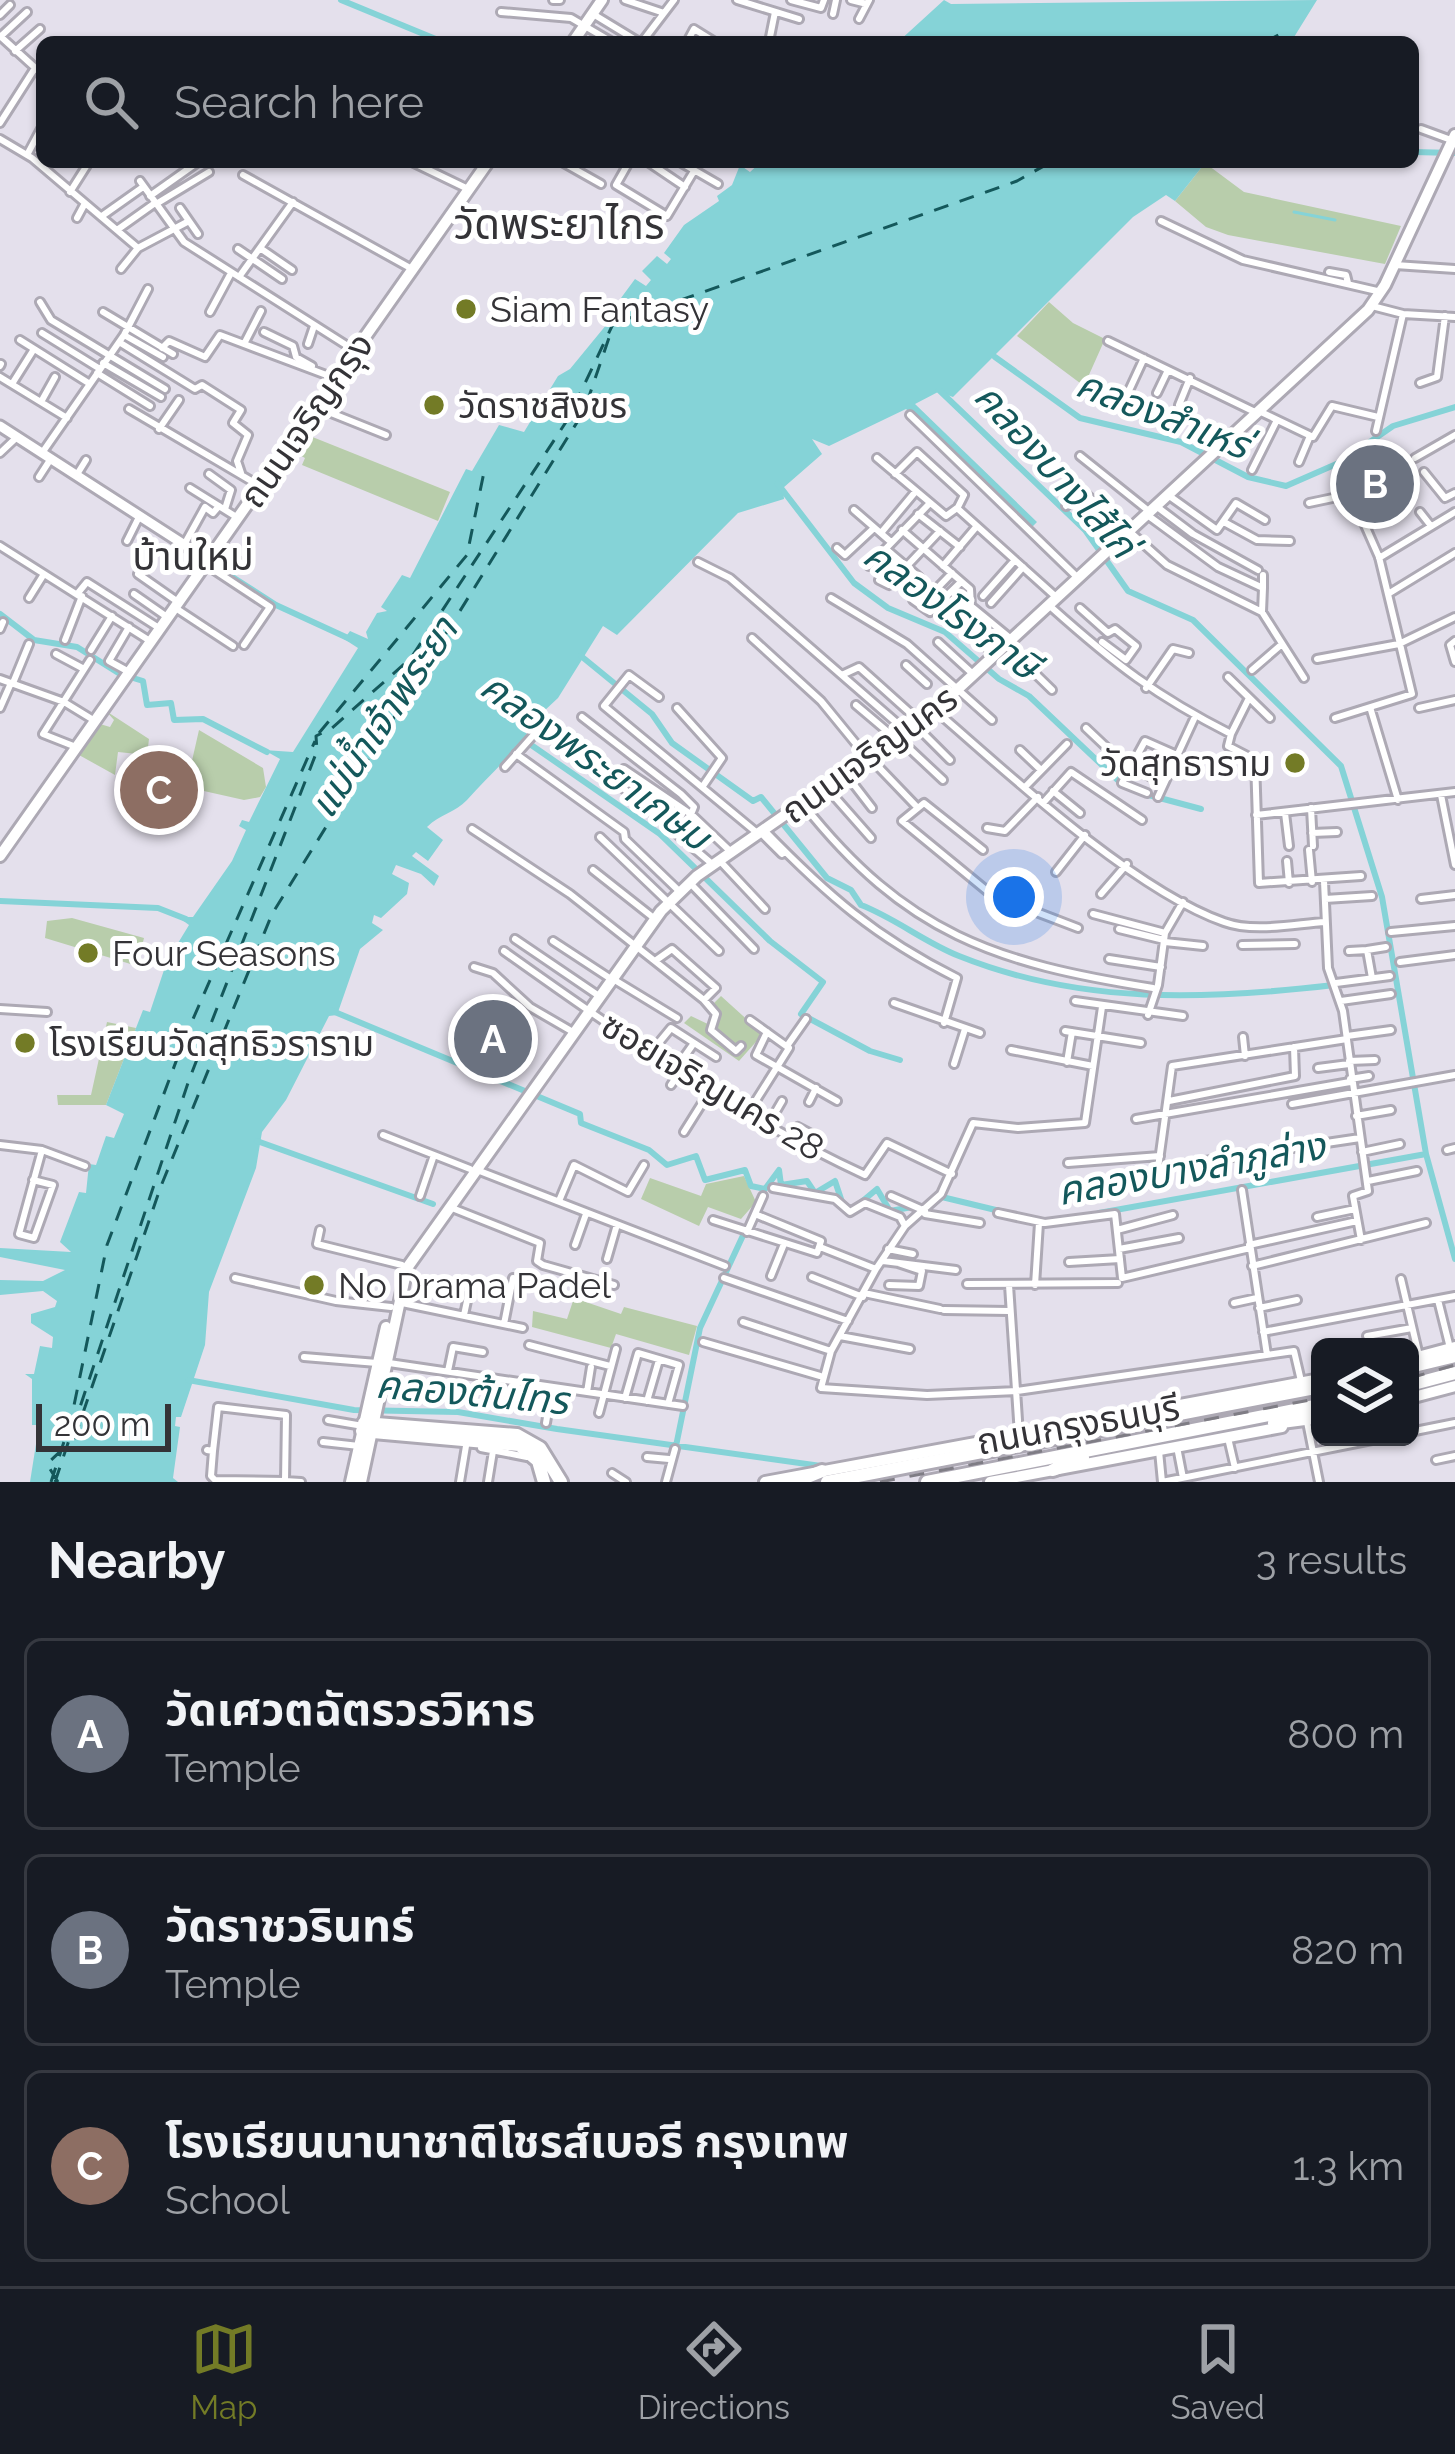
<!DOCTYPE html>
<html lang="en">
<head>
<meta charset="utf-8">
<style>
	:root { --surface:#171b24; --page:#242831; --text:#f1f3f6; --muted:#9ea1a6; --line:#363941; --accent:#737b26 }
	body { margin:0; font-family:Raleway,"Noto Sans Thai",sans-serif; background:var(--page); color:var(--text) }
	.controls { position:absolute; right:36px; bottom:36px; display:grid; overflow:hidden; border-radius:18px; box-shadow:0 3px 9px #0004 }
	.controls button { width:108px; height:108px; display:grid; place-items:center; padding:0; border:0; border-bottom:3px solid var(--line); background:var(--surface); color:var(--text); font:60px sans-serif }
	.scale { position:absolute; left:36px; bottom:30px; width:135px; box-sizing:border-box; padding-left:12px; border:6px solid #343337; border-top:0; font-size:33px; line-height:42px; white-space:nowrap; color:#343337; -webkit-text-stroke:9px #fff; paint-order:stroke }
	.you { position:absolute; left:1014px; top:897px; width:42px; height:42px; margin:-30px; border:9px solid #fff; border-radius:50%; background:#1a73e8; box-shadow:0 0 0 18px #1a73e833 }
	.badge { display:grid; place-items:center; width:78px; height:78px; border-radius:50%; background:var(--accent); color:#fff; font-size:39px; font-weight:700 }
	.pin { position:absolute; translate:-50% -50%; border:6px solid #fff; box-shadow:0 3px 12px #0006 }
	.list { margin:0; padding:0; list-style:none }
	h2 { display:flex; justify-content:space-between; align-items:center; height:156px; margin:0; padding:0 48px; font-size:51px }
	h2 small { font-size:39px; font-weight:400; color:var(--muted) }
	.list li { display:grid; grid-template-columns:78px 1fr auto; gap:36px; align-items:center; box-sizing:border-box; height:192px; margin:0 24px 24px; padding:0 24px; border:3px solid var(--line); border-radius:18px }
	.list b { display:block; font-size:45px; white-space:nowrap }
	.list p { margin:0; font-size:39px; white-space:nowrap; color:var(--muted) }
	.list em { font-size:39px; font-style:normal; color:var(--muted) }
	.icon { flex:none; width:66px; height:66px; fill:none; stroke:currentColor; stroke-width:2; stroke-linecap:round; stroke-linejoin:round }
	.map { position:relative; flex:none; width:1455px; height:1482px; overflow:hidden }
	.search { position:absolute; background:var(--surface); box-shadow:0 3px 9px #0004; left:36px; right:36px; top:36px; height:132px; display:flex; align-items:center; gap:30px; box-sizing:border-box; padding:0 42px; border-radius:18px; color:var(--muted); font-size:45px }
	.sheet { height:804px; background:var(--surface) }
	nav { display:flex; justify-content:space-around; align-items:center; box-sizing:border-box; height:168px; border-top:3px solid var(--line); background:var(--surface); font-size:33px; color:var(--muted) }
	nav a { display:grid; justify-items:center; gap:6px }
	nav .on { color:var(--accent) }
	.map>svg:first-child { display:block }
</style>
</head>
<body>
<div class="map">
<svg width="1455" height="1482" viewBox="0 0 1455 1482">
	<rect width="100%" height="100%" fill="#e4e0ec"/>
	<path fill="#b8cdab" d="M1205,163L1244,192L1401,226L1385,264L1228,235L1206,227L1175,201Z
		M1049,302L1073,323L1105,339L1084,386L1017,336Z
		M305,434L450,492L438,521L302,465L305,458L292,451Z
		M106,711L149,739L147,755L118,752L115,775L79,755L100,724L110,727L114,720Z
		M199,730L263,768L266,787L260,797L244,800L186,787Z
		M72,918L144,938L137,966L45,938L47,921Z
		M721,996L763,1034L739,1061L684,1023L691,1016L712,1026L719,1017L712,1005Z
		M107,1022L136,1028L106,1105H58L57,1095H91Z
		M744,1176L756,1202L741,1219L708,1207L699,1226L641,1199L650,1178L701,1196L706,1184Z
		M574,1298L621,1314L624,1307L697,1326L689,1355L616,1334L611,1348L532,1327L533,1311L567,1319Z"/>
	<path fill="#85d3d7" d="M944,0L951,4L1317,0L1291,42H898Z
		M761,162L1205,163L1175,201L1166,195L1133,217L953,397L938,392L915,404L1037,522L1031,528L906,409L829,446L812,439L822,454L783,488L784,499L738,513L617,635L603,626L558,698L527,727L518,725L528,735C508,758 487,778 467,800C456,812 440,814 427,827L443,840L428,861L416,852L412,856L439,876L434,886L421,874L396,865L392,874L409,883L407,894L381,918L374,915L372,923L383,930L360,949L337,1015L329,1016L286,1100L262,1132L256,1168L209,1292L205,1345L181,1417H176L175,1426L180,1427L173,1478L178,1482H30L39,1425H32V1379L25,1374H34L40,1346L52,1348L53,1337L31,1323V1314L55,1307L57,1301L43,1291L0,1295V1280L43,1281L65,1270L0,1257V1248L71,1252L60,1242L79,1192L86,1193L89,1164L96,1165L106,1136L114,1138L124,1114L106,1105L143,1010L150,1012L165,967L176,959L175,948L189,925L178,917H193L232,861L246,830L239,826L242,820L249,822L280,759L264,750L293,752L358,648L344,639L350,631L368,639L366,632L377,613L387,611L381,607L402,575L410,578L466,469L472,471L499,425L524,432L558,376L570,369L625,302L621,298L635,279L646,286L651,280L642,271L657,256L667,264L671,259L664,253L684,225L719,201L717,196L732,185L740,165L750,172Z"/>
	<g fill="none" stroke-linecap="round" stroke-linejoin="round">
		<path stroke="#85d3d7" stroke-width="3" d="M1294,212L1335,220"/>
		<path stroke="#85d3d7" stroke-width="6" d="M341,0L443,42
			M1413,152L1455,153
			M995,357L1080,418L1181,442L1248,477L1286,486L1341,462L1393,426L1455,407
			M939,390L1085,530L1128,591L1193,620L1341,766L1382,897L1426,1154L1455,1259
			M778,484L854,583L888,608L945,632L999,679L1029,696L1123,785
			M212,564L276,605L350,639
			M0,614L34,640L77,647L120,674L143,681L147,705L171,703L174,720L203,719L267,752
			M581,656L652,714L672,743L753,801L761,797L827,878L851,890L861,905C895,918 924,942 959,956C1081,1005 1206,1000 1334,985
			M524,740L660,834L770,941L823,982L801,1014L870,1051L900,1060
			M1141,793L1201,809
			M0,901L158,908L186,919
			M330,1010L580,1114L581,1123L649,1150L667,1165L696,1156L705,1180L745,1170L751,1186L765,1189L779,1170L781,1185L807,1181L815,1193L835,1181L843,1205
			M257,1141L433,1204
			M859,1204L877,1189L890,1211L912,1207
			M923,1213L942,1197L1004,1212
			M1099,1213L1426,1154
			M188,1380L354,1410L458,1412L557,1429L821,1466
			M676,1446L700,1328L746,1229"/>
		<path stroke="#14585b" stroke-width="3" stroke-dasharray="15 12" stroke-linecap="butt" d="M1265,42L1282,33
			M319,733L467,555L484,472
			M74,1439L161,1186L272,914L584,411L611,332
			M51,1482L71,1420L107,1245L186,1035L315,741
			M55,1482L189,1080L317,751L316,736L332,728L411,658L568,419L613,324L1017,181L1051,162
			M58,1482L47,1464L66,1446"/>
		<defs>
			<path id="minor" d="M553,0H560
				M625,0L664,13
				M737,0L799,19
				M791,0L821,8L824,0
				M851,0L867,4
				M501,12L571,18L612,42
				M593,14L639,42
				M833,14L836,0
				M0,15L10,5
				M859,19L869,0
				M0,36L42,74
				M0,37L27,12
				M642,42L674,0
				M687,42L694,29L715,42
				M769,42L775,12
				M15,51L40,29
				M0,123L35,68
				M1421,129L1451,140
				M0,139L32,158L138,248L121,269
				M27,155L42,127
				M412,162L468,189
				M562,162L601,184
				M629,162L616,185L667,216L694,171
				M648,162L685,187
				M680,162L718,184
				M243,175L412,269
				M140,181L184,242L354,350
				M70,192L89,162
				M150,196L198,162
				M156,204L209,172
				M180,208L198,234
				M102,216L143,187
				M77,218L84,205
				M1161,221L1243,260L1377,291
				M117,230L155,203
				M138,248L189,221
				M260,248L292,270
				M238,249L282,279
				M1395,265L1455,269
				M1329,272L1346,275L1348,283
				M239,277L293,202
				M40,302L51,320L165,389
				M1372,306L1403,314L1455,317
				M103,312L173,354
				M210,312L231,273
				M264,332L293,346L296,357L312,366
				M42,333L100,369
				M124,335L163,357
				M20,340L90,384
				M1108,341L1257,413
				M119,342L195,389L202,385L241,410L233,423L248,435L237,461L241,473
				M244,344L261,311
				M308,344L314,326
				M162,348L169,341L205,357L220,335L329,376
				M103,363L161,397
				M0,366L1,364
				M97,373L150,406
				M0,377L67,418
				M1420,383L1437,377L1445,316
				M12,384L34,349
				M1157,393L1168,370
				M1126,397L1144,358
				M41,402L55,377
				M1179,405L1190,378
				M316,407L386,435
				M129,409L260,486
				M1259,411L1313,437L1332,406L1378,417
				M910,415L1078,578
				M159,429L179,400
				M1376,431L1403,314
				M0,453L17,437
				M42,453L124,335L148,289
				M1080,456L1150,512
				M877,458L946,516L957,508L1055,596
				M1415,458L1455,435
				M1299,462L1310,436
				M1252,470L1277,420
				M1424,472L1445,498L1455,493
				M209,474L231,490L225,509
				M895,474L917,452L964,495L958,507
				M76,476L86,460
				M39,477L50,460
				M190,488L238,518
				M1168,495L1217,530L1236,503L1265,520
				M1309,503L1347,495L1353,498L1379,557L1412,694L1335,718
				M1066,506L1084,492L1125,531
				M1156,506L1193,534L1258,570
				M854,510L891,542
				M1420,512L1431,526
				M918,514L960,547
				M1146,514L1218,567L1263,588L1262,612
				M1224,522L1257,540L1290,541
				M1088,526L1103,510
				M902,530L970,589L971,606L1010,638
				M1129,531L1167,565L1262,612L1304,678
				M881,533L916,491
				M127,541L139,517
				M184,545L205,507L213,513L219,506
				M0,546L150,641
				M216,548L243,564
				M837,548L845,555L874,528
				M887,550L919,577L913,588
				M1379,558L1455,512
				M698,562L730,578L906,731
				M205,564L270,607L244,645
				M869,566L929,504
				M943,566L977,526
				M138,574L178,602
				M879,580L889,585L940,531
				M1263,588V575
				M78,593L87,582L159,628
				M134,594L167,617
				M1388,594L1455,553
				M983,596L1015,560
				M29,598L44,574
				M831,598L907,644L992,720
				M913,600L930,612L961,582
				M991,603L1023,567
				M921,605L952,573
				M174,607L233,646
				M1051,607C1116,665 1156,696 1231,734
				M1080,608L1108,633L1115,629L1136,646L1126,660L1102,642
				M950,619L995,654
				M0,629L3,622
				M752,638L821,701L866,756
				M65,640L82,596
				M1455,641L1450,645L1455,662
				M938,642L974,675
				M1007,646L1052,690
				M91,650L112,616
				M56,654L84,669
				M1317,659L1399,644L1455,617
				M906,665L927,684
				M1252,670L1282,644
				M129,672L109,661L129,627
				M844,674L859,667L918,720
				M1228,677L1270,718
				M0,679L64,702L95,721
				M13,683L29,644
				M1146,688L1173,649L1189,653
				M659,697L629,675L604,706L756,832
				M856,705L895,738
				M1370,707L1398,800
				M0,708L11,683
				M677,708L722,758L703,786
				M1419,708L1455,700
				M935,710C1008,774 1135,891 1224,922C1254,933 1294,924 1325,922
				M582,717L681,794L694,807L690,817
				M915,725L950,760
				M1086,728L1123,763L1153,778
				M1231,734L1228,746L1255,760L1259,883L1361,876
				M1231,734L1249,698
				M897,737L943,780
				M76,747L43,734L90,660
				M1020,750L1041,770
				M516,754L624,832L625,839L679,891
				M869,757L916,806
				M505,767L538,730L610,777L711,863
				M624,769L692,815L730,851
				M845,773L872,808
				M826,787L871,838
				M1025,787L1067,744
				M1053,791L1080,813
				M1147,793L1122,783L1145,741L1179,756
				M1441,795L1455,865
				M1158,797L1194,719
				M1044,802L1071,772L1142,820
				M803,804C906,934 995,963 1153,988
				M1311,808L1313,846
				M1285,813L1289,846
				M1256,815L1455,792
				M987,828L1005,831L1038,797
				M472,829L570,894L704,1000L716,1014L711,1030L736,1051L741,1046
				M764,830C827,895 875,937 957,978L944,1023
				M1312,833L1337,832
				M762,834L782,854
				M600,837L719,951
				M983,850L924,803L902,821L992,895L1078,928
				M1309,850L1312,882
				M720,861L765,909
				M1287,861L1289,883
				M593,870L655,919
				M1056,872L1085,835
				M1324,881L1328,968L1343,1011L1368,1191L1353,1196L1361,1240
				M690,883L754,949
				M1101,894L1127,864
				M1325,899L1372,896
				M1421,899L1455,895
				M1093,914L1165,933
				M1119,929L1164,940
				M1391,932L1455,926
				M515,939L599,996
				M553,941L611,979
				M1165,942L1203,946
				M1242,945L1295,944
				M1367,950L1386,947
				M504,951C619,1033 737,1116 865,1175L887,1143L952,1174
				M1349,951L1367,950L1372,978
				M1109,959L1161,967
				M655,961L672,949L716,988L704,1000
				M1400,962L1455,955
				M474,967L493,973L530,1007L573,1032
				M613,979L677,1018
				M1336,983L1390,976
				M1075,1001L1183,1016
				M1341,1001L1391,994
				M894,1003L980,1033
				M1102,1007L1085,1123L1018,1128L973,1123L941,1194L905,1226L876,1269L831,1351L821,1388L927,1395L1017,1391L1294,1351L1301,1381
				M0,1009L47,1012
				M1148,1015L1158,985L1165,933L1183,902
				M1065,1031L1141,1043
				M767,1032L756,1055L837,1101
				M1347,1036L1391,1030
				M1243,1037L1245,1056
				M1347,1039L1172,1066L1158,1168L1360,1138
				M787,1046L806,1019
				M1011,1050L1093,1066
				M652,1051L671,1028L716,1057
				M1349,1061L1375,1060
				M1067,1062L1072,1032
				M954,1064L965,1029
				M677,1067L694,1043
				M1318,1068L1349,1064
				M1350,1079L1369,1076
				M671,1085L681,1070
				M1169,1101L1295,1076L1294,1047
				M809,1102L816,1088
				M1292,1104L1455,1075
				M748,1113L789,1048L750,1020
				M1356,1116L1391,1110
				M1136,1119L1350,1082
				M768,1125L782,1101
				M684,1132L711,1089
				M383,1135L470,1169
				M790,1138L798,1127L819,1138
				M0,1145L42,1150L85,1166
				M1447,1150L1455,1148
				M1362,1152L1400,1144
				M1068,1163L1160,1156
				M477,1170L725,1266
				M33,1180L53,1185L34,1238L19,1234L42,1150
				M1368,1181L1417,1171
				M773,1188L835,1199L850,1212L865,1203L900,1217L905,1226
				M1242,1190L1267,1355
				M420,1196L434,1155
				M891,1196L925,1211
				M559,1201L574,1165L628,1192L644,1165
				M452,1208L540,1243L537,1261L543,1265L614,1285
				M998,1213L1045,1223L1115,1214L1122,1278L1250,1248
				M925,1214L980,1223
				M1317,1217L1355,1209
				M713,1220L817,1253L821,1241L755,1214
				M320,1230L317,1244L402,1265
				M1117,1230L1173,1215
				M747,1232L763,1196
				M575,1245L586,1214
				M1249,1245L1357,1221
				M820,1247L876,1269
				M888,1249L913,1254
				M1119,1249L1179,1238
				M607,1259L616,1228
				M883,1261L956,1270
				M1069,1262L1120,1259
				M1252,1266L1426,1223
				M771,1276L784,1244
				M812,1277L863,1297
				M235,1278L336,1301L391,1307
				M724,1278L848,1321
				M1401,1279L1419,1356
				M967,1284L1118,1283
				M889,1285L919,1286L922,1271L898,1263
				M1009,1285L1019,1435
				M1035,1285L1039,1223
				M864,1293L940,1309
				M1438,1300L1450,1348
				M402,1303L523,1328
				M1234,1303L1257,1298
				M1259,1308L1297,1300
				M944,1310L1009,1311
				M464,1315L468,1296
				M743,1322L831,1351
				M504,1324L513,1278
				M1263,1332L1455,1296
				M840,1336L910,1349
				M1367,1336L1412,1328
				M703,1342L820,1376
				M529,1345L610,1366
				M304,1357L377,1363
				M389,1363L683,1406
				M448,1371L453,1347L483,1352
				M587,1392L591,1367
				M625,1398L638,1353L679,1365L668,1404
				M647,1401L659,1360
				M599,1413L616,1349
				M328,1420L363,1426
				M1307,1422L1319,1482
				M546,1423L552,1387
				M1410,1432L1455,1423
				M1228,1438L1235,1468
				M323,1442L359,1446
				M1177,1447L1183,1478
				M481,1448L527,1457
				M207,1450L213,1451L211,1476L215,1480L285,1481
				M213,1451L218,1407L286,1415L285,1481L301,1482
				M1159,1451L1162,1482L1387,1437
				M647,1457L669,1459
				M1436,1460L1455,1456
				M612,1473L626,1482
				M460,1482L467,1440
				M488,1482L494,1445
				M666,1482L675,1449"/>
			<path id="tertiary" d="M0,426L208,560"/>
			<path id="secondary" d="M573,42L602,0
				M0,856L488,162
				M1410,1359L1455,1347
				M1410,1398L1455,1386
				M351,1482L386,1327
				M361,1482L407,1268L661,911L697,876L933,712L1368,310L1385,285L1455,135
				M765,1482L1320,1379
				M990,1482L1282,1427"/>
			<path id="primary" d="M1410,1367L1455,1356
				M1410,1385L1455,1373
				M364,1423L517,1435L540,1448L561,1482
				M1274,1423L1320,1417
				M362,1431L519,1445L538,1461L544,1482
				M1053,1470L1083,1458
				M795,1482L822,1471
				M827,1482L1320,1387
				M927,1482L1320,1405"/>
		</defs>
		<use href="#minor" stroke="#ada9b4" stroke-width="12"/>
		<use href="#tertiary" stroke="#ada9b4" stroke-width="15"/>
		<use href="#secondary" stroke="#ada9b4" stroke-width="16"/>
		<use href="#primary" stroke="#ada9b4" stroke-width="18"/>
		<use href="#minor" stroke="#fff" stroke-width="6"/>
		<use href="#tertiary" stroke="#fff" stroke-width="9"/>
		<use href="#secondary" stroke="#fff" stroke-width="10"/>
		<use href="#primary" stroke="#fff" stroke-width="12"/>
		<path stroke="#7f7d85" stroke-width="3" stroke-dasharray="15 15" stroke-linecap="butt" d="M1410,1378L1455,1365
			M880,1482L1320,1398"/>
	</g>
	<g fill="#737b26" stroke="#fff" stroke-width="4.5">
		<circle cx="466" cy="309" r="12"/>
		<circle cx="434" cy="405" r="12"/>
		<circle cx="1295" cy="763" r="12"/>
		<circle cx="88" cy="953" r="12"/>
		<circle cx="25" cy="1043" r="12"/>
		<circle cx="314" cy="1285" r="12"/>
	</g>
	<g text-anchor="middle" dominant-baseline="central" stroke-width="10" stroke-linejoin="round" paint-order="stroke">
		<g font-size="36" fill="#343337" stroke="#fff" text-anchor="start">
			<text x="490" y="309">Siam Fantasy</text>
			<text x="458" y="405">วัดราชสิงขร</text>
			<text x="1271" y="763" text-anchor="end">วัดสุทธาราม</text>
			<text x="112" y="953">Four Seasons</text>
			<text x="49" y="1043">โรงเรียนวัดสุทธิวราราม</text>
			<text x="338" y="1285">No Drama Padel</text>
		</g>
		<g font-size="36" fill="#343337" stroke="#fff">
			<text transform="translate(306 420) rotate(-55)">ถนนเจริญกรุง</text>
			<text transform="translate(869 754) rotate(-36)">ถนนเจริญนคร</text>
			<text transform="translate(713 1086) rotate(31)">ซอยเจริญนคร 28</text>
			<text transform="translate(1078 1424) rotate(-10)">ถนนกรุงธนบุรี</text>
		</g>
		<g font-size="39" font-style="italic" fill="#14585b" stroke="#fff">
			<text transform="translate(1163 414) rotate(21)">คลองสำเหร่</text>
			<text transform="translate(1056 470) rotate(48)">คลองบางไส้ไก่</text>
			<text transform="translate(952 610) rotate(36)">คลองโรงภาษี</text>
			<text transform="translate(383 717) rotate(-56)">แม่น้ำเจ้าพระยา</text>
			<text transform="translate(596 761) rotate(36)">คลองพระยาเกษม</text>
			<text transform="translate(1191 1168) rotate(-10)">คลองบางลำภูล่าง</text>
			<text transform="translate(472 1392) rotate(5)">คลองต้นไทร</text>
		</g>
		<g font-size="39" fill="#343337" stroke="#fff">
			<text x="193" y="556">บ้านใหม่</text>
		</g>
		<g font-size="42" fill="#343337" stroke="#fff">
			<text x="559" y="224">วัดพระยาไกร</text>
		</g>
	</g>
</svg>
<div class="controls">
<button><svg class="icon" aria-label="layers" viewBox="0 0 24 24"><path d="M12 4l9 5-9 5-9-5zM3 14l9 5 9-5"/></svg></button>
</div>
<div class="scale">200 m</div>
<div class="you"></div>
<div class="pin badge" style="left:493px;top:1039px;background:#6b7280">A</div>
<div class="pin badge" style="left:1375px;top:484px;background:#6b7280">B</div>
<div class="pin badge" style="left:159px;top:790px;background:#8d6e63">C</div>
<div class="search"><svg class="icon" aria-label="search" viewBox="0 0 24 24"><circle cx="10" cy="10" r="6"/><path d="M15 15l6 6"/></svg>Search here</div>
</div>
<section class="sheet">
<h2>Nearby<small>3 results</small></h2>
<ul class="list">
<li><span class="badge" style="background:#6b7280">A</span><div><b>วัดเศวตฉัตรวรวิหาร</b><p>Temple</p></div><em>800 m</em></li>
<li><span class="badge" style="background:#6b7280">B</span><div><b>วัดราชวรินทร์</b><p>Temple</p></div><em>820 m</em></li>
<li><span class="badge" style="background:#8d6e63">C</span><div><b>โรงเรียนนานาชาติโชรส์เบอรี กรุงเทพ</b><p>School</p></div><em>1.3 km</em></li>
</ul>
</section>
<nav>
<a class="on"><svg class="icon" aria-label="map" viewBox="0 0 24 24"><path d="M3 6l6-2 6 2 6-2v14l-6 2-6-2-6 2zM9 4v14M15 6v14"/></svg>Map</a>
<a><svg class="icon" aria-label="directions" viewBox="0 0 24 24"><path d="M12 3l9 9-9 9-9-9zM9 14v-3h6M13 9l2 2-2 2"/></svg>Directions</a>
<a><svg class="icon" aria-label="saved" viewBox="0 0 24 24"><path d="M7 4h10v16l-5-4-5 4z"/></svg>Saved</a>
</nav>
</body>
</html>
